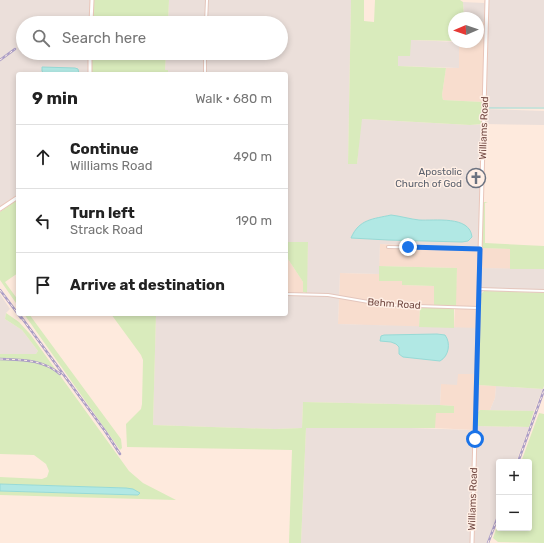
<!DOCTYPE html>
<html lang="en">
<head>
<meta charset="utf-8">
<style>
	:root { --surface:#fff; --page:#f6f6f6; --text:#222; --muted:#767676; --line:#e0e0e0 }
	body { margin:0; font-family:Rubik,sans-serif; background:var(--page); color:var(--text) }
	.controls { position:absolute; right:12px; bottom:12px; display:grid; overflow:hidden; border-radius:4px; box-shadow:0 2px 6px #0003 }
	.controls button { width:36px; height:36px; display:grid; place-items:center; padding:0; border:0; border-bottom:1px solid var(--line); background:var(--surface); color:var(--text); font:20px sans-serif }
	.compass { position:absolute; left:448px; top:12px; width:36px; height:36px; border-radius:50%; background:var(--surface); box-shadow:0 2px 6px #0003; rotate:268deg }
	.stop { position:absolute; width:12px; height:12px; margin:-9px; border:3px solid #1a73e8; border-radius:50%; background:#fff }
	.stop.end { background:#1a73e8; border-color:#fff; box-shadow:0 1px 4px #0008 }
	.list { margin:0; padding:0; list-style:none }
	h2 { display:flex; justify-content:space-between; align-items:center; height:52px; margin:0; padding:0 16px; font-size:17px }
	h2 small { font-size:13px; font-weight:400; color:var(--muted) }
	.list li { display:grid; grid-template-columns:26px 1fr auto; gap:12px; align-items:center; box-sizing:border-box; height:64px; padding:0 16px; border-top:1px solid var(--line) }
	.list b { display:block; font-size:15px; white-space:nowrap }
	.list p { margin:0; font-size:13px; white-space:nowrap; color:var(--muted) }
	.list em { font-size:13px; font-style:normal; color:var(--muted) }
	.icon { flex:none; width:22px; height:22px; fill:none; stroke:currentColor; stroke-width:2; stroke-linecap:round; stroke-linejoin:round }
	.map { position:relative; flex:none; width:544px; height:543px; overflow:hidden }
	.search { position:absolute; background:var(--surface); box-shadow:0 2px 6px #0003; left:16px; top:16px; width:272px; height:44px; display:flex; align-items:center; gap:10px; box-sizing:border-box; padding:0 14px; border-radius:22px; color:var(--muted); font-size:15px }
	.panel { position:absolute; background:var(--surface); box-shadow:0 2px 6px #0003; left:16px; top:72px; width:272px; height:244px; border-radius:4px }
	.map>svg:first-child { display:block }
</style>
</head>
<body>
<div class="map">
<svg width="544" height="543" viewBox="0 0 544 543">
	<rect width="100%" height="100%" fill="#feeadd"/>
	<path fill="#f8ddce" d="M478,22H484L483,102L443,100L442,95L446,68H459V42H478Z
		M380,244L510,249V269L481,268L480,328H454L457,268L379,266Z
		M286,256L303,282V295H286Z
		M340,273L379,274V281H402V285L434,286V307H420L419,327L338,324Z
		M458,374H478V385L496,386L495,398L490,410L478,411L477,426L474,430L435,428V413H454V406L440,405L441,384Z"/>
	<path fill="#ebdfda" d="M0,0H90L89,23H23V53H88V74H18V194L0,207Z
		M169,0H351L348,164H357L361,119L470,125L485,124L486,109L544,111V125L485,124L482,248L380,244L379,274L340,273L338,324L480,328L479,374H458L457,385L441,384L440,405L303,402L302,428L275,429L153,425L156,314H286V295H306L308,243L286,242V74H168V70H165L166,53H281V23H168Z
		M485,0H544V107L483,108L484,22H478V18H464L463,2L484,3Z
		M411,40L459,42V68L398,66V56Z
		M481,268L544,269V293L484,291L481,292Z
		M0,294L10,309L6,313L5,319L22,330L38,351L36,354H0Z
		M496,386L543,389L534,411L490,410L495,398Z
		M477,426L529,427L516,462H499V510L487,543H301L306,428H410L474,430Z"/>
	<path fill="#d9ebbc" d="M94,0H169L168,23H93Z
		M351,0H364V21L374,22L375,0H460L463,2L464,18H454V41L411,40L410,56H398V66L446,68L442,95L443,100L483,102L482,124L470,125L362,119L357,164H348Z
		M92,53H166L165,70H168V74H91Z
		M18,199V273L5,282L18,300V306L0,280V212Z
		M483,202H488L485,203V243L544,246V269H510V249L482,248Z
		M286,242H308L307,293L303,292V282L286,256Z
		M379,266L457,268L456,306H434V286L402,285V281H379Z
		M484,291L544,293V386L543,389L478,385L480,295Z
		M420,307L454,308V328L419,327Z
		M6,313L19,322L30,334L129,471L143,483L176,500L0,495V491L139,495L126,488L0,484V477L42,479L47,477L49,471L46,464L34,455L0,454V354H36L38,351L22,330L5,319Z
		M24,314H29L121,439L122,448L120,450Z
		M111,314H156L153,425L275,429L302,428L303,402L440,405L454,406V413H436L435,428H306L301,543H289L292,450L127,447L126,424L141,409L142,404L143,360L141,355Z
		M480,410L534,411L529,427L477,426L478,412Z
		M539,413L544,414V543L498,542L493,538L499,521V528H529V462H521Z"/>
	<path fill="#b1e8e4" stroke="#97dad6" d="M42,67L75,68L78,69L79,74H44L42,71Z
		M391,215C400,216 410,219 419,220C434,221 470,215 472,237L468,241L462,242L388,240L351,238C359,219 373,219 391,215Z
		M437,334L445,335C451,343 449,356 440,361L403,357L399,354V347L396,344L391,342L380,341L381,336L384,335Z
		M0,484L126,488L133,489L140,493L138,495L0,491Z"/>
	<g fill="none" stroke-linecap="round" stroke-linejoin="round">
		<path stroke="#97dad6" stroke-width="1" d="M486,108H544"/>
		<defs>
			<path id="street" d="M206,23L207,0
				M205,74V53
				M388,247L480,249
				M479,289L544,291
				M286,294L328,295L386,305L479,308"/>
			<path id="secondary" d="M91,23L92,0
				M90,74V53
				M0,209L18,197
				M472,543L487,0"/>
		</defs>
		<use href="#street" stroke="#e4c6bc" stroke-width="4"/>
		<use href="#secondary" stroke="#e9c5b9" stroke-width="5"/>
		<use href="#street" stroke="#fff" stroke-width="2"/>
		<use href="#secondary" stroke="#fff" stroke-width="3"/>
		<defs>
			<path id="rail" d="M0,60L15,49
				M0,290L21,318
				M19,314L105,431L120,454
				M0,359C22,360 42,359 60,374
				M518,462L544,390
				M488,543L499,514"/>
		</defs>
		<use href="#rail" stroke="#aa9dc6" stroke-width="2.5"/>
		<use href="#rail" stroke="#ffefe5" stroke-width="1" stroke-dasharray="3" stroke-linecap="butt"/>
	</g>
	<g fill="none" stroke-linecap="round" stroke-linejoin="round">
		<path stroke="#1a73e8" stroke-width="5" d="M408,247L480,249L475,439"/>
	</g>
	<defs>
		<symbol id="church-ring" viewBox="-11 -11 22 22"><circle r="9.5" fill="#ffefe5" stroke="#6b7280" stroke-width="1.5"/><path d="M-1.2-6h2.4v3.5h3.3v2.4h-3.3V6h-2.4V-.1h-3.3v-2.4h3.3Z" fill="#6b7280"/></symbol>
	</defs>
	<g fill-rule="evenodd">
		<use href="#church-ring" x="465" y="167" width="22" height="22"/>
	</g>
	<g text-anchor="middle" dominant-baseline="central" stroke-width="3" stroke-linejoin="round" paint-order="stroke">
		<g font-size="10" fill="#744b44" stroke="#ffefe5">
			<text transform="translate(484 128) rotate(-88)">Williams Road</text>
			<text transform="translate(394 304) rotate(4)">Behm Road</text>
			<text transform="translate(473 499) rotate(-88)">Williams Road</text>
		</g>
		<g font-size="10" fill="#5b616d" stroke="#ffefe5" text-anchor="end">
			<text x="462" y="172">Apostolic<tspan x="462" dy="12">Church of God</tspan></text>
		</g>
	</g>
</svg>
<div class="controls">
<button>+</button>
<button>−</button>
</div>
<svg class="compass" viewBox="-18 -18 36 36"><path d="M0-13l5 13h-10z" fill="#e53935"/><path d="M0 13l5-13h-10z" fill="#767676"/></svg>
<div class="stop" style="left:475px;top:439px"></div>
<div class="stop end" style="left:408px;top:247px"></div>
<div class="search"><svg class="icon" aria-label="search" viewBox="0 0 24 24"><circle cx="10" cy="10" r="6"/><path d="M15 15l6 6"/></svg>Search here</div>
<section class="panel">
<h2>9 min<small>Walk · 680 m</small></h2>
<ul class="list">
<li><svg class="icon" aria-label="ahead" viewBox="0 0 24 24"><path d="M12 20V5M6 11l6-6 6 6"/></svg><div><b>Continue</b><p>Williams Road</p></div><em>490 m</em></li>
<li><svg class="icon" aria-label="left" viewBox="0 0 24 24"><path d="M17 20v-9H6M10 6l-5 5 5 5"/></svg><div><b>Turn left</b><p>Strack Road</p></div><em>190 m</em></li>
<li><svg class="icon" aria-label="arrive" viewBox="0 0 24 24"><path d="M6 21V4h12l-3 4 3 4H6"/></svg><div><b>Arrive at destination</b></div></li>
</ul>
</section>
</div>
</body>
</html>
